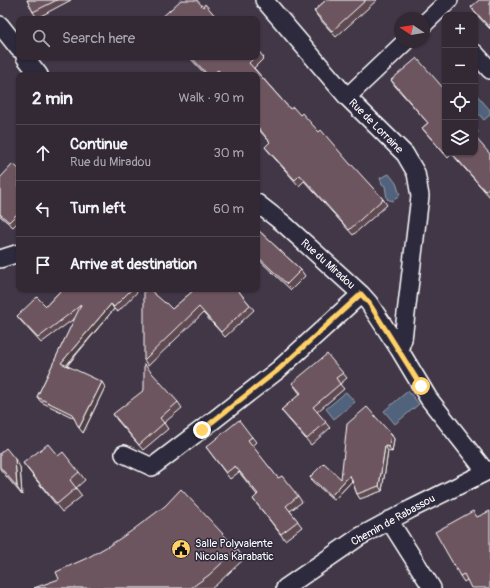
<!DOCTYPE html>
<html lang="en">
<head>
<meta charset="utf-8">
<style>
	:root { --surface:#322935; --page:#3d3541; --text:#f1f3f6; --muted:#a8a6ad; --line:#4d4550 }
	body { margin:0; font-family:Pangolin,sans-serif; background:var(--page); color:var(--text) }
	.controls { position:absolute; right:12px; top:12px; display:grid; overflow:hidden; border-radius:8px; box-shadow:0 1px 3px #0004 }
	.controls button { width:36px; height:36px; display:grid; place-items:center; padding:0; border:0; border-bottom:1px solid var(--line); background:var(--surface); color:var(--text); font:20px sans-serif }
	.compass { position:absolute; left:394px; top:12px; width:36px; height:36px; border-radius:50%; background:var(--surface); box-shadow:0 1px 3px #0004; rotate:282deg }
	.stop { position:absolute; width:12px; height:12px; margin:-9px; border:3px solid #ffd166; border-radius:50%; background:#fff }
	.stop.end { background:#ffd166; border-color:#fff; box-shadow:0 1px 4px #0008 }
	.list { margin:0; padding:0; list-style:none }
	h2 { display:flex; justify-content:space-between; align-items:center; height:52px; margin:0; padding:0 16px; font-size:17px }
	h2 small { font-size:13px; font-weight:400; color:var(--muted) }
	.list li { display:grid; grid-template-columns:26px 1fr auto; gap:12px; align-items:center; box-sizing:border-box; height:56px; padding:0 16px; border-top:1px solid var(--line) }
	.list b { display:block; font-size:15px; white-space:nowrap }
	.list p { margin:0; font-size:13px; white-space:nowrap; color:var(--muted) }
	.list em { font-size:13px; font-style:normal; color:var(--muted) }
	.icon { flex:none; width:22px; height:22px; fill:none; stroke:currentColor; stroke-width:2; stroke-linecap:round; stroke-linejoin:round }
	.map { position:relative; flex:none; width:490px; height:588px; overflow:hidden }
	.search { position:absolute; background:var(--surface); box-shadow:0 1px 3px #0004; left:16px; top:16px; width:244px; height:44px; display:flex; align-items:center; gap:10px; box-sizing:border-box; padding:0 14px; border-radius:8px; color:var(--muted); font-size:15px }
	.panel { position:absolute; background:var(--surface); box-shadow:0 1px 3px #0004; left:16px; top:72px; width:244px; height:220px; border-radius:8px }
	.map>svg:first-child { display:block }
</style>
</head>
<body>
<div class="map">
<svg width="490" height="588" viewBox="0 0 490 588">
	<rect width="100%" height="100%" fill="#423747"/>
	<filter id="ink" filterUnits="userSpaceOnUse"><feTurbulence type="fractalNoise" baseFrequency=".025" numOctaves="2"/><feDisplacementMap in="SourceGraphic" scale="8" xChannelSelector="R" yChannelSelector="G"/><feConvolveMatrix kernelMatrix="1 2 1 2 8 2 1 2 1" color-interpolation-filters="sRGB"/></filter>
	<g filter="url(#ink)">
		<path fill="#51647c" stroke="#97a2b0" d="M476,94L490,110V115L484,120L475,110V95Z
			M389,174L396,183L400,195L397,198L392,201L387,199L385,186L382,184L380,178Z
			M408,391L419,404L395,424L384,411Z
			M346,392L355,402L334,419L326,409Z"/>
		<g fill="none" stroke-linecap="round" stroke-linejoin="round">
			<defs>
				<path id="street" d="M264,0L347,97L405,154L416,173L420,196L403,339L399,349
					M424,24L449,0
					M0,25L19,49
					M475,53L490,70
					M25,57L39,75
					M347,97L405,42
					M257,203L284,224L361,294L369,303L399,349L429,399L486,472
					M0,259L19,253
					M124,454L152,467L214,420L278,370L361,294
					M389,520L432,588
					M285,588L359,537L411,509L490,470"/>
			</defs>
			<use href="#street" stroke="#fff" stroke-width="20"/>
			<use href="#street" stroke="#2f2a3d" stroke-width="17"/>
		</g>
		<path fill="#5e4951" stroke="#fff" d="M27,0H71L37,18L33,12Z
			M326,0H377L336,37L318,17L314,11Z
			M490,0V29L475,13L471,7Z
			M257,49L264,58L254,68L290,109L300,115L319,132L383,199L387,205L353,235L304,181L299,186L269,152L265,147L270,142L257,128V75H206L189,57H257Z
			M391,80L445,90V153H475L490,154V196H489L452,154L448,158L426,133L422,128L428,123L395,86Z
			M475,128L478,132L475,134Z
			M19,169V221L13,227L0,216V178Z
			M257,229L301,270L305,276L291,290L257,258Z
			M62,289H140L118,312L114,309L67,366L105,387L83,433L74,418L41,402L37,397L75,318L41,343L21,321L17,316L46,306Z
			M195,289H237L250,305L254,310L225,337L203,313L148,366L144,360L172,309Z
			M343,373L347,378L340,384L344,389L317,412L330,428L311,445L285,415L281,410L300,394L292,383Z
			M178,402L182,408L164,423L168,429L143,450L117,420L113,414Z
			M391,434L394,439L392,452L388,451L382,491L360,499L357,494L352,481L334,500L313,482L310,477L341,479Z
			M252,437L256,442L252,446L278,478L298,496L302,502L290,511L302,527L285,540L253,499L257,495L239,472L230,479L206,447Z
			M0,453L20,467L22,495L0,469Z
			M23,463L79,472L85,480L76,488L82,496L62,512L29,471Z
			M473,511L467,580L464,582L460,576Z
			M237,549L244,559L216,585L212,588H34Z"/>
		<path fill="#4c3c42" stroke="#fff" d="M111,304L114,309L64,368L61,363Z
			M102,382L105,387L83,433L79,428Z
			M391,434L394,439L392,452L389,447Z
			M385,446L388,451L382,491L379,486Z
			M15,459L20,467L22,495L17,487Z
			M350,475L353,480L334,500L331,496Z"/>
		<path fill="#6d555e" stroke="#fff" d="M27,0H57L33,12Z
			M181,0H197L203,7L205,4L218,19H160Z
			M326,0H366L332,31L314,11Z
			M479,0H490V28L471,7Z
			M257,49L260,52L257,56Z
			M191,57H255L249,63L290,109L293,107L300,115L302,113L319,132L321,130L351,165H352L383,199L349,230L300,175L295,180L265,147L270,142L257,126V75H223L218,70L212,75H208Z
			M417,58L445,90V152L444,153L422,128L428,123L391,80Z
			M475,137L490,154V187L485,191L452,153H475Z
			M13,164L19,169V212L9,222L0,214V178Z
			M257,229L301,270L287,284L257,256Z
			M62,289H132L114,307L111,304L61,363L102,382L79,428L72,414L37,397L81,305L38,338L17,316L37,297L46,306Z
			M144,289H149L165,303V302L172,309L195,289H221L223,290L224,289H237L250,305L221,332L199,307L144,360Z
			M327,354L343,373L336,378L340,384L313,407L326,422L307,439L281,410L301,393L292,383Z
			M144,364L178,402L160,418L164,423L139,445L113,414L144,390Z
			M367,407L391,434L389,447L385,446L379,486L357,494L350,475L331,496L310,477L324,463L341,479L347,424Z
			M239,420L252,437L248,440L278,478L282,476L298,496L286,506L298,521L281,534L253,499L258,494L235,466L226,473L206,447Z
			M48,444L58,456L63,452L79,472L70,480L76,488L57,504L23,463Z
			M6,448L15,459L17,487L0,467V453Z
			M181,489L237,549L209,575L191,588H34L59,579L56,572L87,558L110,545L130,532L165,506Z
			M473,511L477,517L490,511V588H471L464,574L460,576L435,532Z"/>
	</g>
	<g fill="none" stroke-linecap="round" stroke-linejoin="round" filter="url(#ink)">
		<path stroke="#ffd166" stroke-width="5" d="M202,430L278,370L361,294L369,303L421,386"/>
	</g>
	<defs>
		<symbol id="civic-disc" viewBox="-11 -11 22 22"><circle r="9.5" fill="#ffd166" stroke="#2f2a3d"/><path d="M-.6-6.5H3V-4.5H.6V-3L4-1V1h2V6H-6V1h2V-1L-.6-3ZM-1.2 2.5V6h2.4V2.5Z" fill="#111"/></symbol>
	</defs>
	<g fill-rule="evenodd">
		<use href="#civic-disc" x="170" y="538" width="22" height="22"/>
	</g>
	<g text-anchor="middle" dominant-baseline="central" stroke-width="3" stroke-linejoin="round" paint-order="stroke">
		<g font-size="11" fill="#fff" stroke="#2f2a3d">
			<text transform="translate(376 126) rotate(45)">Rue de Lorraine</text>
			<text transform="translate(328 264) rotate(42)">Rue du Miradou</text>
			<text transform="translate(393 520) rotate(-29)">Chemin de Rabassou</text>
		</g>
		<g font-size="11" fill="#fff" stroke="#2f2a3d" text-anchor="start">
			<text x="195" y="543">Salle Polyvalente<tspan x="195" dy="13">Nicolas Karabatic</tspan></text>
		</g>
	</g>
</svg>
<div class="controls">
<button>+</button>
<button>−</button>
<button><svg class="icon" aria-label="locate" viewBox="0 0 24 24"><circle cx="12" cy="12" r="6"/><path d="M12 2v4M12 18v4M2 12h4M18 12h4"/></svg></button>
<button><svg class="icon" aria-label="layers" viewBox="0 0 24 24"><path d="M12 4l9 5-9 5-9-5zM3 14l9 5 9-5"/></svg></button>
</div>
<svg class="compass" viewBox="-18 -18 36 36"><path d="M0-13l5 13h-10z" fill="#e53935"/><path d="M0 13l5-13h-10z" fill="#a8a6ad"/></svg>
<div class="stop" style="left:421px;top:386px"></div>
<div class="stop end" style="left:202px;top:430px"></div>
<div class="search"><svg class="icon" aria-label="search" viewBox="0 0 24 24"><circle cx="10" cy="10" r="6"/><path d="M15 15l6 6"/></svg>Search here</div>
<section class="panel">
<h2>2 min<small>Walk · 90 m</small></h2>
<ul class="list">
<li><svg class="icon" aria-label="ahead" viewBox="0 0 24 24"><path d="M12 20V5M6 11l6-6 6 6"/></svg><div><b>Continue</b><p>Rue du Miradou</p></div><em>30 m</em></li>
<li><svg class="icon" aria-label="left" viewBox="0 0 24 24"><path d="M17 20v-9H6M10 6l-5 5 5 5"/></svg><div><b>Turn left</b></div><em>60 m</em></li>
<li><svg class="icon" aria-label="arrive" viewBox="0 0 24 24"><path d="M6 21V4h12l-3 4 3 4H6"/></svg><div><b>Arrive at destination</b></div></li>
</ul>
</section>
</div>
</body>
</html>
